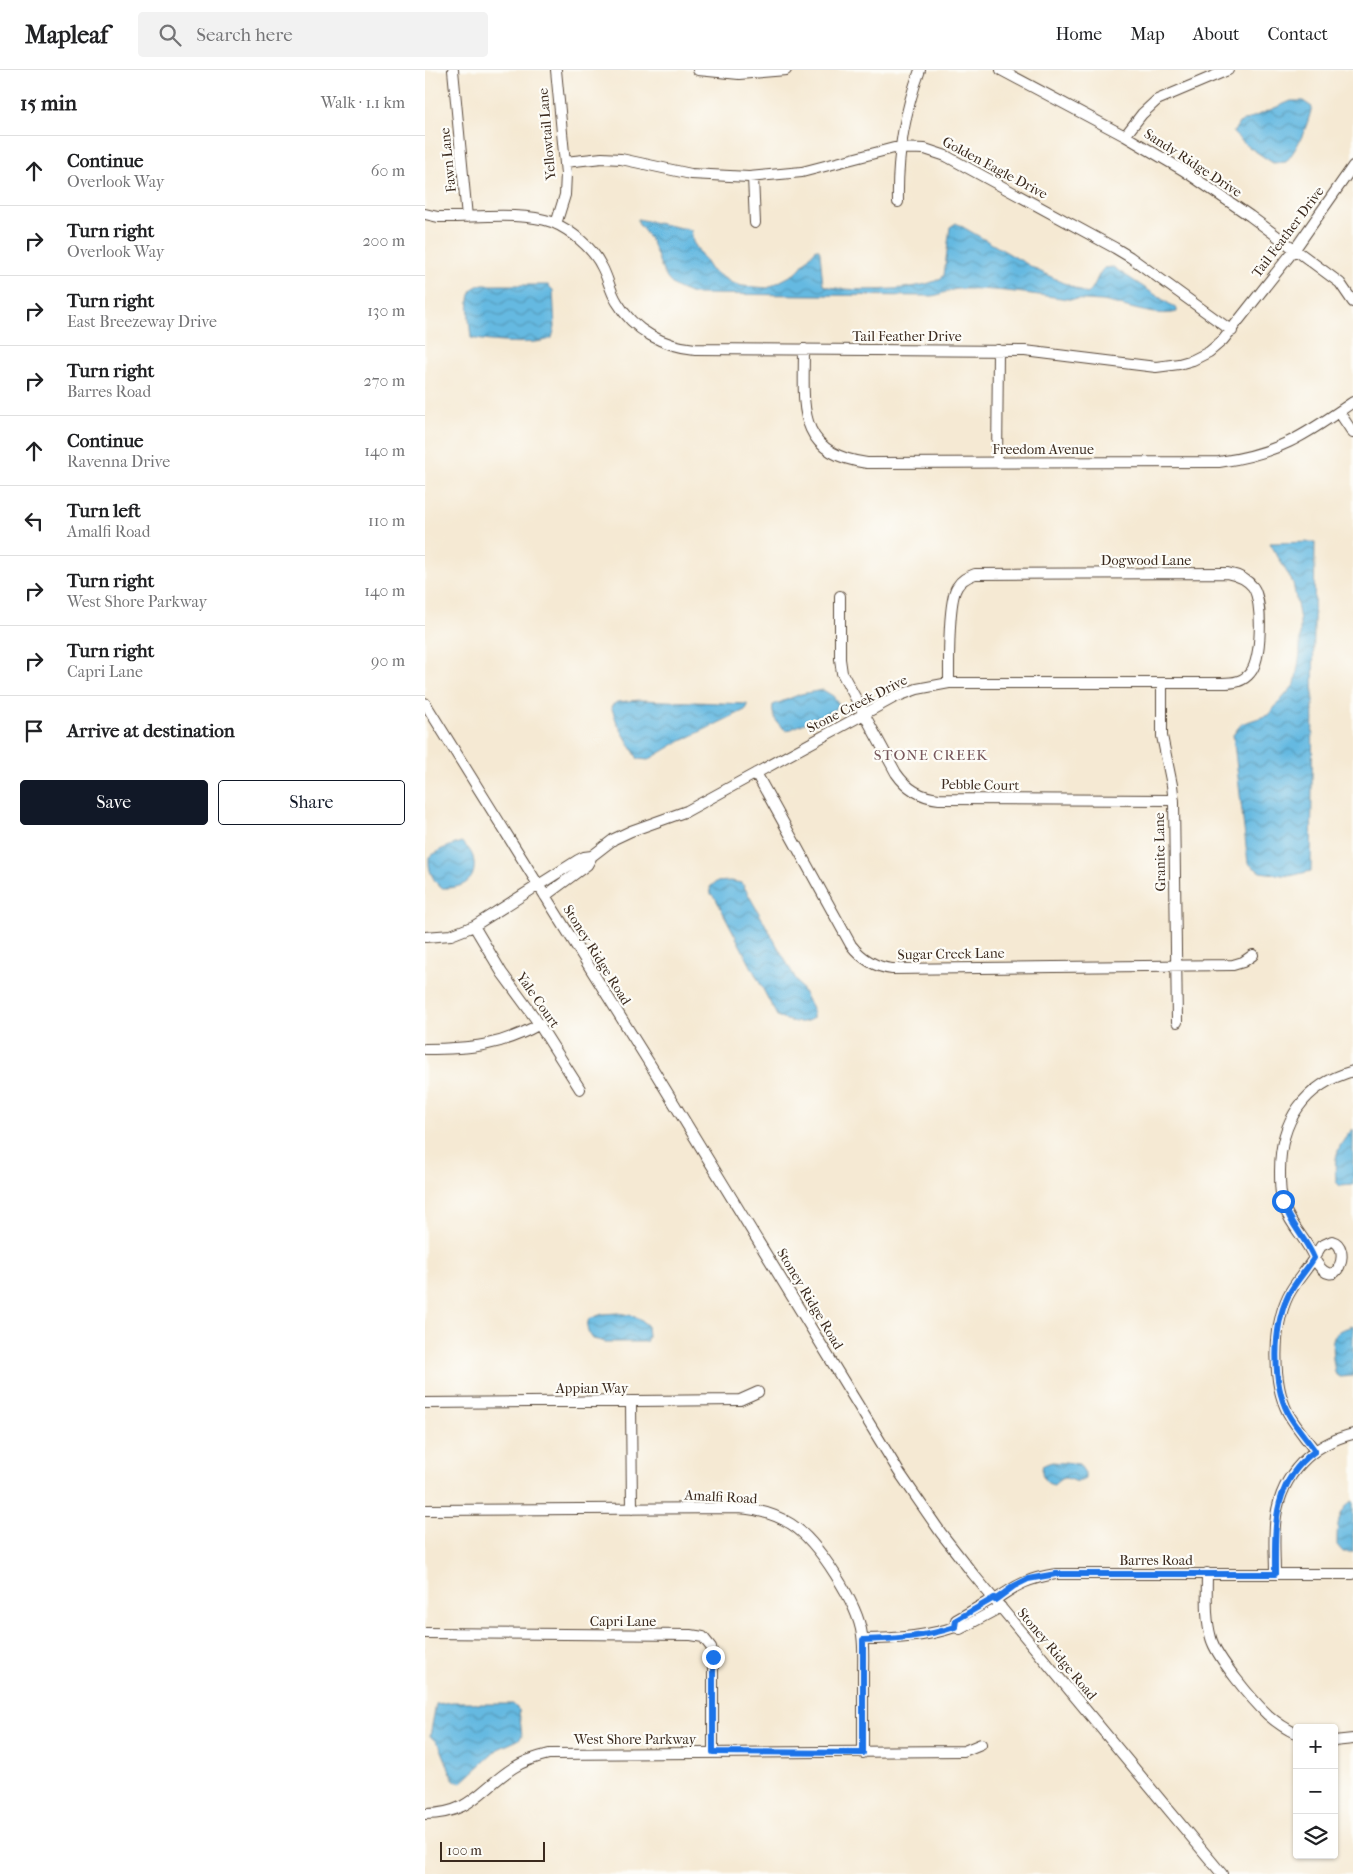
<!DOCTYPE html>
<html lang="en">
<head>
<meta charset="utf-8">
<style>
	:root { --surface:#fff; --page:#f2f2f2; --text:#202124; --muted:#757577; --line:#e0e0e0; --accent:#111827 }
	body { margin:0; font-family:"IM FELL French Canon",serif; background:var(--page); color:var(--text) }
	.controls { position:absolute; right:15px; bottom:15px; display:grid; overflow:hidden; border-radius:5px; box-shadow:0 1px 4px #0004 }
	.controls button { width:45px; height:45px; display:grid; place-items:center; padding:0; border:0; border-bottom:1px solid var(--line); background:var(--surface); color:var(--text); font:25px sans-serif }
	.scale { position:absolute; left:15px; bottom:12px; width:105px; box-sizing:border-box; padding-left:5px; border:2px solid #3b2a1e; border-top:0; font-size:14px; line-height:18px; white-space:nowrap; color:#3b2a1e; -webkit-text-stroke:4px #fdfcf7; paint-order:stroke }
	.stop { position:absolute; width:15px; height:15px; margin:-11px; border:4px solid #1a73e8; border-radius:50%; background:#fff }
	.stop.end { background:#1a73e8; border-color:#fff; box-shadow:0 1px 5px #0008 }
	.list { margin:0; padding:0; list-style:none }
	h2 { display:flex; justify-content:space-between; align-items:center; height:65px; margin:0; padding:0 20px; font-size:21px }
	h2 small { font-size:16px; font-weight:400; color:var(--muted) }
	.list li { display:grid; grid-template-columns:32px 1fr auto; gap:15px; align-items:center; box-sizing:border-box; height:70px; padding:0 20px; border-top:1px solid var(--line) }
	.list b { display:block; font-size:19px; white-space:nowrap }
	.list p { margin:0; font-size:16px; white-space:nowrap; color:var(--muted) }
	.list em { font-size:16px; font-style:normal; color:var(--muted) }
	.actions { display:flex; gap:10px; padding:15px 20px }
	.actions a { flex:1; padding:11px 0; border:1px solid var(--accent); border-radius:5px; text-align:center; font-size:18px; color:var(--accent) }
	.actions .main { background:var(--accent); color:#fff }
	.icon { flex:none; width:28px; height:28px; fill:none; stroke:currentColor; stroke-width:2; stroke-linecap:round; stroke-linejoin:round }
	.map { position:relative; flex:none; width:928px; height:1804px; overflow:hidden }
	header { display:flex; align-items:center; gap:30px; box-sizing:border-box; height:70px; padding:0 25px; background:var(--surface); border-bottom:1px solid var(--line) }
	header strong { font-size:24px }
	nav { display:flex; gap:28px; margin-inline-start:auto; font-size:18px }
	.search { width:350px; height:45px; background:var(--page); display:flex; align-items:center; gap:12px; box-sizing:border-box; padding:0 18px; border-radius:5px; color:var(--muted); font-size:19px }
	main { display:flex }
	aside { flex:1; background:var(--surface) }
	.map>svg:first-child { display:block }
</style>
</head>
<body>
<header>
<strong>Mapleaf</strong>
<div class="search"><svg class="icon" aria-label="search" viewBox="0 0 24 24"><circle cx="10" cy="10" r="6"/><path d="M15 15l6 6"/></svg>Search here</div>
<nav><a>Home</a><a>Map</a><a>About</a><a>Contact</a></nav>
</header>
<main>
<aside>
<h2>15 min<small>Walk · 1.1 km</small></h2>
<ul class="list">
<li><svg class="icon" aria-label="ahead" viewBox="0 0 24 24"><path d="M12 20V5M6 11l6-6 6 6"/></svg><div><b>Continue</b><p>Overlook Way</p></div><em>60 m</em></li>
<li><svg class="icon" aria-label="right" viewBox="0 0 24 24"><path d="M7 20v-9h11M14 6l5 5-5 5"/></svg><div><b>Turn right</b><p>Overlook Way</p></div><em>200 m</em></li>
<li><svg class="icon" aria-label="right" viewBox="0 0 24 24"><path d="M7 20v-9h11M14 6l5 5-5 5"/></svg><div><b>Turn right</b><p>East Breezeway Drive</p></div><em>130 m</em></li>
<li><svg class="icon" aria-label="right" viewBox="0 0 24 24"><path d="M7 20v-9h11M14 6l5 5-5 5"/></svg><div><b>Turn right</b><p>Barres Road</p></div><em>270 m</em></li>
<li><svg class="icon" aria-label="ahead" viewBox="0 0 24 24"><path d="M12 20V5M6 11l6-6 6 6"/></svg><div><b>Continue</b><p>Ravenna Drive</p></div><em>140 m</em></li>
<li><svg class="icon" aria-label="left" viewBox="0 0 24 24"><path d="M17 20v-9H6M10 6l-5 5 5 5"/></svg><div><b>Turn left</b><p>Amalfi Road</p></div><em>110 m</em></li>
<li><svg class="icon" aria-label="right" viewBox="0 0 24 24"><path d="M7 20v-9h11M14 6l5 5-5 5"/></svg><div><b>Turn right</b><p>West Shore Parkway</p></div><em>140 m</em></li>
<li><svg class="icon" aria-label="right" viewBox="0 0 24 24"><path d="M7 20v-9h11M14 6l5 5-5 5"/></svg><div><b>Turn right</b><p>Capri Lane</p></div><em>90 m</em></li>
<li><svg class="icon" aria-label="arrive" viewBox="0 0 24 24"><path d="M6 21V4h12l-3 4 3 4H6"/></svg><div><b>Arrive at destination</b></div></li>
</ul>
<div class="actions"><a class="main">Save</a><a>Share</a></div>
</aside>
<div class="map">
<svg width="928" height="1804" viewBox="0 0 928 1804">
	<defs>
		<pattern id="water-waves" width="16" height="10" patternUnits="userSpaceOnUse" patternTransform="scale(1.25)"><rect width="16" height="10" fill="#65b9e1"/><path d="M0 5q4-4 8 0t8 0" fill="none" stroke="#5497b6"/></pattern>
	</defs>
	<rect width="100%" height="100%" fill="#fdfcf7"/>
	<filter id="ink" filterUnits="userSpaceOnUse"><feTurbulence type="fractalNoise" baseFrequency=".02" numOctaves="2"/><feDisplacementMap in="SourceGraphic" scale="10" xChannelSelector="R" yChannelSelector="G"/><feConvolveMatrix kernelMatrix="1 2 1 2 8 2 1 2 1" color-interpolation-filters="sRGB"/></filter>
	<filter id="wash" filterUnits="userSpaceOnUse"><feTurbulence type="fractalNoise" baseFrequency=".0096" numOctaves="4" result="noise"/><feDisplacementMap in="SourceGraphic" scale="20" xChannelSelector="R" yChannelSelector="G"/><feGaussianBlur stdDeviation="1.12" result="paint"/><feColorMatrix in="noise" values="0 0 0 0 0 0 0 0 0 0 0 0 0 0 0 0 0 1.4 0 .05"/><feComposite in="paint" operator="in"/></filter>
	<g filter="url(#wash)">
		<rect width="100%" height="100%" fill="#f5e9d3"/>
		<path fill="url(#water-waves)" stroke="#507280" d="M866,31H878L887,37C882,57 874,76 861,92L848,93L821,75L808,63L814,53Z
			M213,149L266,160L268,172L286,200L307,213L317,216L343,218L348,215L371,203L391,179H394L395,183L398,215C416,223 507,222 519,205L525,157L531,153L614,201L662,224C671,217 671,206 679,198L688,197L752,239V242C730,248 700,235 677,231C666,230 654,230 643,229C607,224 569,218 532,219C523,220 516,225 507,226L269,224C239,216 240,205 230,180C227,170 219,161 213,153Z
			M56,215H123L128,220L130,257L127,268C113,276 63,272 46,268C45,256 41,233 46,222C48,217 52,216 56,215Z
			M890,472L886,801L865,806L835,802L823,793L808,665L816,654L843,645L870,614L875,584V550L868,513L845,473Z
			M398,620L408,626L414,634L411,639L362,661C353,655 346,647 348,635L376,624Z
			M215,630L322,634V639L250,674L223,690L213,689L192,653L186,636L192,632Z
			M36,772C42,776 46,781 48,787C54,811 37,819 16,818C7,809 3,800 4,787L17,779Z
			M305,811L317,813L386,936L388,941V948C377,956 362,951 352,946L291,829L286,824L285,817L291,812Z
			M928,1059V1115L915,1116L911,1112C909,1087 911,1077 928,1059Z
			M193,1243L210,1246L222,1255L223,1267L221,1272H181L168,1269C163,1262 160,1258 164,1249L177,1244Z
			M928,1256V1306L915,1307L910,1303C909,1292 903,1270 913,1262C916,1259 923,1258 928,1256Z
			M627,1392L654,1394L660,1403V1409C649,1416 644,1405 636,1409C633,1411 631,1413 629,1415C619,1414 615,1404 618,1395Z
			M928,1431V1482H918L912,1475C912,1459 912,1440 928,1431Z
			M27,1632H45L52,1634H88L94,1640L97,1666L93,1670L73,1679L36,1713L29,1711L15,1676L5,1666L11,1634Z"/>
	</g>
	<g filter="url(#ink)">
		<g fill="none" stroke-linecap="round" stroke-linejoin="round">
			<defs>
				<path id="minor" d="M28,0L42,147
					M131,0L141,104L140,125L131,154
					M273,0L314,4L361,0
					M576,0L700,66L758,100L825,146L915,213L928,232
					M700,66L717,44L732,30L803,0
					M140,92L177,88L196,89L266,104L324,107L377,102L469,78L500,79L521,86L690,178L705,187L807,261
					M328,107L330,153
					M473,132C472,86 479,43 495,0
					M0,144L13,147C46,148 96,141 127,152C146,160 168,178 177,197C183,208 185,221 192,232C209,261 238,276 270,279L600,281L731,297L754,294L768,290L784,282L798,270L870,179L928,96
					M379,279C379,334 370,384 442,393L794,392C853,384 880,365 928,332
					M914,342L928,363
					M572,393L573,280
					M415,526V589L417,603L471,703C482,719 495,727 514,729L749,730
					M737,614V666L747,715L749,733L752,952
					M0,633L228,999L474,1402L516,1463L548,1504L797,1804
					M331,703L426,875C437,889 450,897 467,899L808,895L818,892L828,885
					M167,786L189,769L206,761L262,741L470,627L492,619L524,613H797C808,613 818,612 825,603C837,590 838,531 828,517C822,509 812,505 802,503L550,504C542,507 536,510 532,517C523,531 524,594 524,613
					M49,856L77,903L110,948L155,1019
					M0,867L26,865L49,856L153,790L159,787L167,786L162,795L120,826
					M0,979C44,979 76,976 115,954
					M907,1171C928,1176 911,1229 889,1188L896,1176Z
					M206,1332L207,1439
					M0,1333L315,1330L333,1322
					M890,1381C881,1368 870,1356 863,1343C847,1313 848,1257 863,1226C870,1212 881,1201 889,1188C882,1170 867,1157 860,1139C855,1127 855,1114 855,1101C855,1051 879,1015 928,1001
					M0,1440L312,1438C331,1439 350,1444 366,1454C393,1471 433,1534 437,1565C439,1578 438,1593 438,1607C438,1632 438,1657 438,1683
					M782,1503C782,1525 780,1547 786,1568C791,1587 828,1631 843,1645C852,1653 861,1659 872,1664
					M850,1504C850,1485 848,1465 851,1446C857,1404 887,1374 928,1364
					M569,1528L531,1550L530,1557L535,1559L576,1537
					M570,1530C591,1515 604,1508 631,1504H928
					M0,1563L266,1565L278,1567L286,1577L288,1587V1682
					M438,1569C470,1569 500,1567 530,1557
					M909,1671L928,1669
					M0,1744C46,1744 55,1719 88,1698C99,1691 111,1687 124,1684L539,1681L556,1674"/>
			</defs>
			<use href="#minor" stroke="#574739" stroke-width="12"/>
			<use href="#minor" stroke="#fff" stroke-width="10"/>
		</g>
	</g>
	<g fill="none" stroke-linecap="round" stroke-linejoin="round" filter="url(#ink)">
		<path stroke="#1a73e8" stroke-width="6" d="M288,1587V1682L438,1683V1570C470,1569 500,1567 530,1557L531,1550L569,1528L570,1530L589,1516L603,1509L631,1504H850C850,1456 847,1413 890,1381C881,1368 870,1356 863,1343C847,1312 848,1257 863,1226C870,1212 881,1201 889,1188C881,1168 865,1155 858,1131"/>
	</g>
	<g text-anchor="middle" dominant-baseline="central" stroke-width="4.5" stroke-linejoin="round" paint-order="stroke">
		<g font-size="14" fill="#3b2a1e" stroke="#fdfcf7">
			<text transform="translate(122 64) rotate(-95)">Yellowtail Lane</text>
			<text transform="translate(23 90) rotate(-96)">Fawn Lane</text>
			<text transform="translate(768 93) rotate(33)">Sandy Ridge Drive</text>
			<text transform="translate(570 98) rotate(28)">Golden Eagle Drive</text>
			<text transform="translate(863 162) rotate(-53)">Tail Feather Drive</text>
			<text x="482" y="266">Tail Feather Drive</text>
			<text x="618" y="379">Freedom Avenue</text>
			<text x="721" y="490">Dogwood Lane</text>
			<text transform="translate(432 634) rotate(-27)">Stone Creek Drive</text>
			<text transform="translate(555 715) rotate(1)">Pebble Court</text>
			<text transform="translate(735 782) rotate(-91)">Granite Lane</text>
			<text transform="translate(526 884) rotate(-1)">Sugar Creek Lane</text>
			<text transform="translate(172 885) rotate(58)">Stoney Ridge Road</text>
			<text transform="translate(113 930) rotate(55)">Yale Court</text>
			<text transform="translate(385 1229) rotate(59)">Stoney Ridge Road</text>
			<text x="167" y="1318">Appian Way</text>
			<text transform="translate(296 1427) rotate(3)">Amalfi Road</text>
			<text x="731" y="1490">Barres Road</text>
			<text x="198" y="1551">Capri Lane</text>
			<text transform="translate(632 1584) rotate(50)">Stoney Ridge Road</text>
			<text x="210" y="1669">West Shore Parkway</text>
		</g>
		<g font-size="15" letter-spacing="1" fill="#77575b" stroke="#fdfcf7">
			<text x="506" y="685">STONE CREEK</text>
		</g>
	</g>
</svg>
<div class="controls">
<button>+</button>
<button>−</button>
<button><svg class="icon" aria-label="layers" viewBox="0 0 24 24"><path d="M12 4l9 5-9 5-9-5zM3 14l9 5 9-5"/></svg></button>
</div>
<div class="scale">100 m</div>
<div class="stop" style="left:858px;top:1131px"></div>
<div class="stop end" style="left:288px;top:1587px"></div>
</div>
</main>
</body>
</html>
